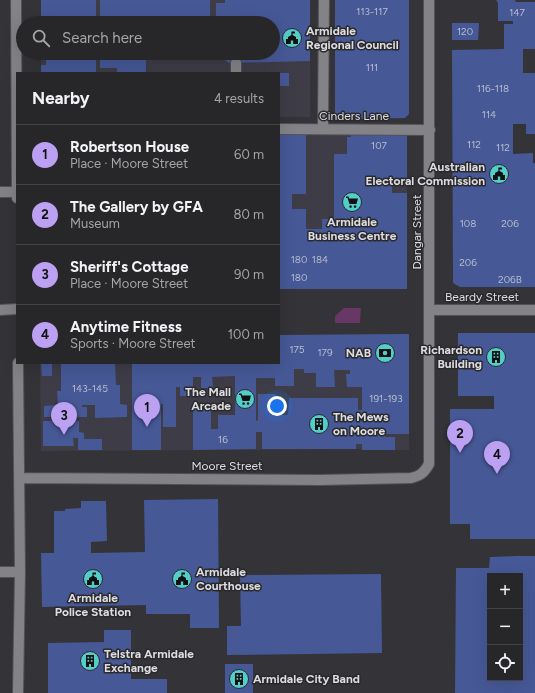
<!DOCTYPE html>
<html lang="en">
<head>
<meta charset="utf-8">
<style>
	:root { --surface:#27272a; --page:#2f2f32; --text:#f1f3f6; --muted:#a4a5a8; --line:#434447; --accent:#bca0f2 }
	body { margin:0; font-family:Figtree,sans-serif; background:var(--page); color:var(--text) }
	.controls { position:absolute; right:12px; bottom:12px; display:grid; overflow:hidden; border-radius:0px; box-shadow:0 4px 16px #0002 }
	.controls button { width:36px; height:36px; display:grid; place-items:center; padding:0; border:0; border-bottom:1px solid var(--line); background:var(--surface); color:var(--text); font:20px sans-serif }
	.you { position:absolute; left:277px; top:406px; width:14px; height:14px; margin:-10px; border:3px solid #fff; border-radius:50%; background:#1a73e8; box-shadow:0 0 0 6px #1a73e833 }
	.badge { display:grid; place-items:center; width:26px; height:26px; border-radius:50%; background:var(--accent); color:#111; font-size:13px; font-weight:700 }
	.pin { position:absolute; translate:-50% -33px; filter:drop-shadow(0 1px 2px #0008) }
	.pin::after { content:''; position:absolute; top:21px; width:14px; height:12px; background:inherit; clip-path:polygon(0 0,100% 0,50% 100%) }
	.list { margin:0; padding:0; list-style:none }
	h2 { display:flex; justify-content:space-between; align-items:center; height:52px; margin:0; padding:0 16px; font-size:17px }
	h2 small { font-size:13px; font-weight:400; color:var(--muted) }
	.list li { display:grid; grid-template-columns:26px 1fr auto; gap:12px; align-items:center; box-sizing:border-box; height:60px; padding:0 16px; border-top:1px solid var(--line) }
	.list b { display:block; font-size:15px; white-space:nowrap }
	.list p { margin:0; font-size:13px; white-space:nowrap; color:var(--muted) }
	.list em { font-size:13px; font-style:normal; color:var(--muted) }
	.icon { flex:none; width:22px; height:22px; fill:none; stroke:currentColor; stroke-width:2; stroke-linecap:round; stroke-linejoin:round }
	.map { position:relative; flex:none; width:535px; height:693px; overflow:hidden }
	.search { position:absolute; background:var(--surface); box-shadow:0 4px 16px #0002; left:16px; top:16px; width:264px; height:44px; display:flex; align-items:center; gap:10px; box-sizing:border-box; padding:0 14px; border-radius:22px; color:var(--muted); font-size:15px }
	.panel { position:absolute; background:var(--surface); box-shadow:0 4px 16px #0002; left:16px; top:72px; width:264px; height:292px; border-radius:0px }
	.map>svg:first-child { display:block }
</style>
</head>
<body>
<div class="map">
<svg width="535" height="693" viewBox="0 0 535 693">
	<rect width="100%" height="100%" fill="#343438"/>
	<path fill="#3e3d47" d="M41,0H310V117H279V73H41V53H273V23H41Z
		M279,135H407V289H279Z
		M409,334V450H362V449H356L41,451L40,363H279V335Z"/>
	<path fill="#673766" d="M344,308H361L360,323H335V316Z"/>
	<path fill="#465896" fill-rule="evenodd" d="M41,0H96V23H41Z
		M100,0H210V23H100Z
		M225,0H310V61L229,63L217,53H273V23H216V3H225Z
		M335,0H409V114L405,118L345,119L335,113Z
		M496,0H515L516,2H535V49H523V73H535V134H526V124H513V154L533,153V163H535V287H460L453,283L452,50L504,49V24H513V21H498V3Z
		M452,23H479L478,40H452Z
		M46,53H96V73H41V65H46Z
		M100,53H146V73H117V68H100Z
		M279,73H289V86H279Z
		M279,135H306V194H292V209H306V229H322V219H334V154H347V137H351V135H407V185H392V193H407V289H279Z
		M458,333H535V539H470V524H450V409H494V396H458Z
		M409,334V434H385V437H395V450H362V444H356V449H262V432H256V449L193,450V407L211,406V429H218V415H235V376L212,377L213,388H201V377H193V396H180V387H176V427H163V404H161V450H132V363H279V335ZM294,369H304V373H316V387H335L334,370H350V374H346L347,387H362V410H358V398H289L288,415H276V394H258V420L256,421V378H275V386H294Z
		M41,363H52V376H42Z
		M61,363H115L116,385H120V404L127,405V417L95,418V405H82V407H87V417H44V406L56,405V407H62L61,405H58L57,391H61Z
		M43,421H79V432L84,433V439H102V450H78V438H73L74,446H43Z
		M218,499L219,628H190V614H146V605L42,607L41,553H54V511H65V509L81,508V501H106L107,541L91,542V553L145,552L144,500Z
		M517,556H535V693H455L456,568H489L490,557ZM490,576H520V678H490Z
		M381,574L382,653L227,655V626H241L240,575Z
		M104,630H131V679H167V693H48V643L104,642Z
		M225,664H253V693H225Z"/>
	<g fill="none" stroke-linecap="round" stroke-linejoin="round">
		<defs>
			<path id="minor" d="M16,0L17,198
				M236,73V63
				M279,129L430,130
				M323,129L324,0
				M0,192H17
				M0,310L17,309
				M430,310H535
				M18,363L20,572L18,693
				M19,478L320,480L411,478C420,476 424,473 429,464V0
				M0,572H20"/>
		</defs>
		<use href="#minor" stroke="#525255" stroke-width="12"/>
		<use href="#minor" stroke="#828287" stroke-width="10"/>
	</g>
	<defs>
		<symbol id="civic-disc" viewBox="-11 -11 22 22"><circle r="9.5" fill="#53cdc9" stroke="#2a2a2e"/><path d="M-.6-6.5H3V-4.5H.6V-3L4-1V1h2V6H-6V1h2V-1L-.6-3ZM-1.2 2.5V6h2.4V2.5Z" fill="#111"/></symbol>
		<symbol id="supermarket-disc" viewBox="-11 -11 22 22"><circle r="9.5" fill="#53cdc9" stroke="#2a2a2e"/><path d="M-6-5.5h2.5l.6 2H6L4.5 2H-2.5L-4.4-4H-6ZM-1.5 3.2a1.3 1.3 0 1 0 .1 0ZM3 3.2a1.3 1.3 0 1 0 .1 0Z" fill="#111"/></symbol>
		<symbol id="bank-disc" viewBox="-11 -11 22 22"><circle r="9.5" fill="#53cdc9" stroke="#2a2a2e"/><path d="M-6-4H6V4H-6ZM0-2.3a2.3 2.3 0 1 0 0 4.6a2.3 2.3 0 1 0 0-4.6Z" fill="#111"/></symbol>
		<symbol id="building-disc" viewBox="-11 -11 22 22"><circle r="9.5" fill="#53cdc9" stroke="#2a2a2e"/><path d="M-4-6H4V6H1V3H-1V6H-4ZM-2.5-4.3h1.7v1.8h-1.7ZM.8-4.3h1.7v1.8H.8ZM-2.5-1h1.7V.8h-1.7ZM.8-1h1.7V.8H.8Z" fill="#111"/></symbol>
	</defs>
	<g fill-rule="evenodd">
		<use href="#civic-disc" x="281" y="27" width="22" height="22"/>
		<use href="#civic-disc" x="488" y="163" width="22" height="22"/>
		<use href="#supermarket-disc" x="341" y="191" width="22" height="22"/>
		<use href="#bank-disc" x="374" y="342" width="22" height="22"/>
		<use href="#building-disc" x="485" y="346" width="22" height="22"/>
		<use href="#supermarket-disc" x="234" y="388" width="22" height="22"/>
		<use href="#building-disc" x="308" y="413" width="22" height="22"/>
		<use href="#civic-disc" x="82" y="568" width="22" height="22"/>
		<use href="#civic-disc" x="171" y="568" width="22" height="22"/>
		<use href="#building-disc" x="79" y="650" width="22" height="22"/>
		<use href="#building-disc" x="228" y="668" width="22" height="22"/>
	</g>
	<g text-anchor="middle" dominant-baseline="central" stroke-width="3" stroke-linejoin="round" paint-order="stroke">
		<g font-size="10" fill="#b7bcce">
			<text x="372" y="11">113-117</text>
			<text x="517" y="12">147</text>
			<text x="465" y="31">120</text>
			<text x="372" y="67">111</text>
			<text x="493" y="88">116-118</text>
			<text x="489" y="114">114</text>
			<text x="474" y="144">112</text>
			<text x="379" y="145">107</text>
			<text x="503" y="147">112</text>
			<text x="468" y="223">108</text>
			<text x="510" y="223">206</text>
			<text x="299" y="259">180</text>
			<text x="320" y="259">184</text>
			<text x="468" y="262">206</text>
			<text x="299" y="277">180</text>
			<text x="510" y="279">206B</text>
			<text x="297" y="349">175</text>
			<text x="325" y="352">179</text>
			<text x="90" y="388">143-145</text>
			<text x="386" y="398">191-193</text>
			<text x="223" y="439">16</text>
		</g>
		<g font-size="12" font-weight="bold" fill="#dddde0" stroke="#2a2a2e" text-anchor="start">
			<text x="306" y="31">Armidale<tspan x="306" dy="14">Regional Council</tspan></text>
			<text x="485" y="167" text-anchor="end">Australian<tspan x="485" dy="14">Electoral Commission</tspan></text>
			<text x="352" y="222" text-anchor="middle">Armidale<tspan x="352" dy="14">Business Centre</tspan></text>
			<text x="482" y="350" text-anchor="end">Richardson<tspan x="482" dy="14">Building</tspan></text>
			<text x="371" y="353" text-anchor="end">NAB</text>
			<text x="231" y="392" text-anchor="end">The Mall<tspan x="231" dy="14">Arcade</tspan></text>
			<text x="333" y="417">The Mews<tspan x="333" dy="14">on Moore</tspan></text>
			<text x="196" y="572">Armidale<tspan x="196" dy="14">Courthouse</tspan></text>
			<text x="93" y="598" text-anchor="middle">Armidale<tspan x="93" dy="14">Police Station</tspan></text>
			<text x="104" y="654">Telstra Armidale<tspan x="104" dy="14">Exchange</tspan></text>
			<text x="253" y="679">Armidale City Band</text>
		</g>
		<g font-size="12" fill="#dddde0" stroke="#2a2a2e">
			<text x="354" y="116">Cinders Lane</text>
			<text transform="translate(417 232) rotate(-90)">Dangar Street</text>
			<text x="482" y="297">Beardy Street</text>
			<text x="227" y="466">Moore Street</text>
		</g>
	</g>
</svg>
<div class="controls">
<button>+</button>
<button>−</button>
<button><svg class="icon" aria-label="locate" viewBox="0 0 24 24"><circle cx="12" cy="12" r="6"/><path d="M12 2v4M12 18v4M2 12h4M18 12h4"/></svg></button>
</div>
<div class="you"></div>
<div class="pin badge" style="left:147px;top:427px">1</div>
<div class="pin badge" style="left:460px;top:453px">2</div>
<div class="pin badge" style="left:64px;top:435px">3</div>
<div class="pin badge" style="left:497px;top:474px">4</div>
<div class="search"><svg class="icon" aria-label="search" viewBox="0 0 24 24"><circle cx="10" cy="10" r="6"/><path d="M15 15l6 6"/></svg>Search here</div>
<section class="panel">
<h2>Nearby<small>4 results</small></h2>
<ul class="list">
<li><span class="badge">1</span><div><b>Robertson House</b><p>Place · Moore Street</p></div><em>60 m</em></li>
<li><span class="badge">2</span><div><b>The Gallery by GFA</b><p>Museum</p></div><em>80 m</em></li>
<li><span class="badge">3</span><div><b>Sheriff's Cottage</b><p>Place · Moore Street</p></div><em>90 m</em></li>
<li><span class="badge">4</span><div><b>Anytime Fitness</b><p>Sports · Moore Street</p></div><em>100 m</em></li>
</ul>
</section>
</div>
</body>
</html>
